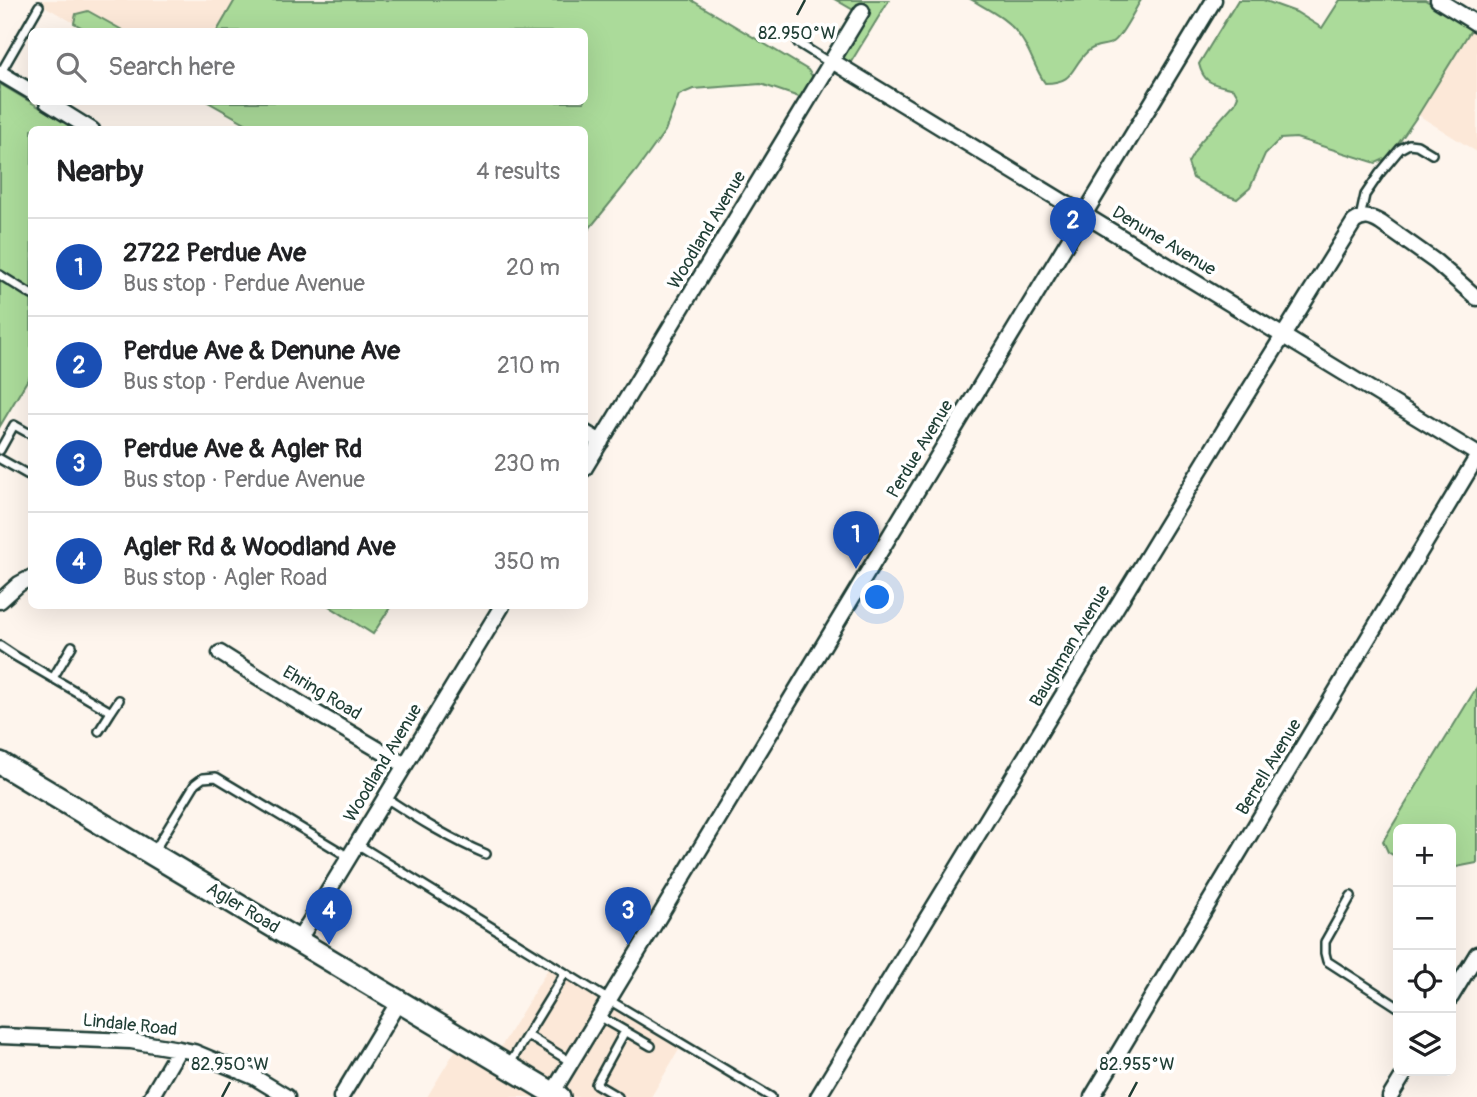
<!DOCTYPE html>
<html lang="en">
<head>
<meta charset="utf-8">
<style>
	:root { --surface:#fff; --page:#f6f6f6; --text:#202124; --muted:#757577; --line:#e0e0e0; --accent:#d1495b }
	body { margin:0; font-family:Pangolin,sans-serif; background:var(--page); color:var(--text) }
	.controls { position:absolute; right:21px; bottom:21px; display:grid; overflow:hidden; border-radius:10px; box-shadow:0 7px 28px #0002 }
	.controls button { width:63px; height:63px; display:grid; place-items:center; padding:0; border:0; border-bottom:2px solid var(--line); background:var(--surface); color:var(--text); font:35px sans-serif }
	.you { position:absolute; left:878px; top:598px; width:24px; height:24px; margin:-18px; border:5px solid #fff; border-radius:50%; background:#1a73e8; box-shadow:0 0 0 10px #1a73e833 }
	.badge { display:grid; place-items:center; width:46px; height:46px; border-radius:50%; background:var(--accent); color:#fff; font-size:23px; font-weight:700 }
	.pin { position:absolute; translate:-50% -58px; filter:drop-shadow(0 2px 4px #0008) }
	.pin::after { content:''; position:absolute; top:37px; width:24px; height:21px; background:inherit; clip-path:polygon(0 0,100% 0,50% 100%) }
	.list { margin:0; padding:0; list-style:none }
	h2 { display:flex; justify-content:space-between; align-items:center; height:91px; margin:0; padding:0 28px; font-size:30px }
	h2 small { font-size:23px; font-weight:400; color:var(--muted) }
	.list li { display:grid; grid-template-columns:46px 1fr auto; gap:21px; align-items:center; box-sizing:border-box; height:98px; padding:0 28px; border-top:2px solid var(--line) }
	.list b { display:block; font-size:26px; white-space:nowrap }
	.list p { margin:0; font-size:23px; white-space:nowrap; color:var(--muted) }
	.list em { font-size:23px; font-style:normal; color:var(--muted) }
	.icon { flex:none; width:38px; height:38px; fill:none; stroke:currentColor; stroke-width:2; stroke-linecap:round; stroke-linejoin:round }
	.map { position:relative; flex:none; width:1477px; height:1097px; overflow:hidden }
	.search { position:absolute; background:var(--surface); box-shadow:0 7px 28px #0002; left:28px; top:28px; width:560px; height:77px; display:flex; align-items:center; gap:18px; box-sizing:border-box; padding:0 24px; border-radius:10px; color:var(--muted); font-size:26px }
	.panel { position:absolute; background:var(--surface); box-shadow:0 7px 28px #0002; left:28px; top:126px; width:560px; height:483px; border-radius:10px }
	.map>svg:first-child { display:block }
</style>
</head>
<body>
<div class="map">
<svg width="1477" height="1097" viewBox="0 0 1477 1097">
	<rect width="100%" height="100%" fill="#fef5ed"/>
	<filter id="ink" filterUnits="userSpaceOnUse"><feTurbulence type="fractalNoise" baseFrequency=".0143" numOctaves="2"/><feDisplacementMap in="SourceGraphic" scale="14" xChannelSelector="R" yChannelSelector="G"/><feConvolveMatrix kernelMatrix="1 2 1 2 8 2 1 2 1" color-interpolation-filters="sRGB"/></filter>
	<g filter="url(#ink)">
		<path fill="#fce8d8" d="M44,0H235L217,32L124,31L88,11L76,14L74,23L39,3Z
			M1477,23V152L1418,115L1472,28Z
			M551,964L683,1043L651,1097H427L461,1041L493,1060Z"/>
		<path fill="#abdb9a" stroke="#658c67" stroke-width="2" d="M235,0H693V1L808,70L814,79L802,98L761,84L693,89L679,95L665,131L637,170L585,234L584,130L256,129L208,102H584V32L217,31Z
			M836,0H889L851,62L841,60L840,53L860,14Z
			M972,0H1141C1135,9 1121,38 1113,42C1105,47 1096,43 1087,52C1070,68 1075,83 1045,83C1035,69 1031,52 1021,38C1010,20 989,10 972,0Z
			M1238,0H1263L1296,12L1322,28L1340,0H1425L1472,28L1418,115L1389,157L1376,163L1296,138L1280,139L1265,154L1250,188L1237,199L1220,193L1193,178L1188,163L1200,142L1235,103L1238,96L1234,89C1215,84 1204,85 1199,64Z
			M88,11L124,31H88L74,23L76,14Z
			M0,84L76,129L32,130L31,374L0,426Z
			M329,606H391L373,634Z
			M1477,687V863L1451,868V829H1398V858L1388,852L1383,841Z"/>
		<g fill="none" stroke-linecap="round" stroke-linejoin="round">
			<defs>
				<path id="lane" d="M798,43L830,63
					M0,74L39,6
					M1360,218L1365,195L1380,173L1400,149L1409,144L1417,145L1432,154
					M0,275L32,295
					M0,450L14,425L32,435
					M0,459L32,477
					M0,646L15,656L111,712L99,731
					M53,678L72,646
					M111,712L119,700
					M386,798C418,819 450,839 486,854
					M357,844L609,1000L771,1097
					M153,853L195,784L203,778L216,777L349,857
					M1351,896L1325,942V953L1327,961L1398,1007
					M599,1016L651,1046
					M527,1035L565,973
					M509,1065L527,1035L571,1062
					M618,1097L596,1084L625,1031"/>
				<path id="street" d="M1438,0L1477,24
					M832,61L1477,454
					M0,73L32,92
					M47,102L92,130
					M584,432L601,442
					M584,469L862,11
					M0,601L19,584L32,577
					M220,653L301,704L405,765
					M298,941L502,606
					M1451,997L1477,954
					M0,1036L131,1041L179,1049L194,1052L254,1077L287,1097
					M151,1097L179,1049
					M341,1097L399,1001
					M550,1097L1214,0
					M818,1097L1228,424L1354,222C1364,215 1371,217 1381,223L1436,262L1477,298
					M1092,1097L1477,457
					M1390,1097L1406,1071"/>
				<path id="secondary" d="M0,763L559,1097"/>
			</defs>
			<use href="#lane" stroke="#1f3d34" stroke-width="12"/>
			<use href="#street" stroke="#1f3d34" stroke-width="19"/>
			<use href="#secondary" stroke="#1f3d34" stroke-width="26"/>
			<use href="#lane" stroke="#fff" stroke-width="7"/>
			<use href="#street" stroke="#fff" stroke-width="14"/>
			<use href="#secondary" stroke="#fff" stroke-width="21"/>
		</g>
	</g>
	<path fill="none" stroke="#1f3d34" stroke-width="2.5" d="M797,15L805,0M222,1097L230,1082M1129,1097L1137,1082"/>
	<g text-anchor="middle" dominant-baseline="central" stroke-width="7" stroke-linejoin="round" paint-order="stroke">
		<g font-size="18" fill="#1f3d34" stroke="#fff">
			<text transform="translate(707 230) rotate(-59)">Woodland Avenue</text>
			<text transform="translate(1164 241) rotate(31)">Denune Avenue</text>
			<text transform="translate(920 449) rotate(-59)">Perdue Avenue</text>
			<text transform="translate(1070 646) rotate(-59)">Baughman Avenue</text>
			<text transform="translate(322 693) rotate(31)">Ehring Road</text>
			<text transform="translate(383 763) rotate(-59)">Woodland Avenue</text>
			<text transform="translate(1269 767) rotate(-59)">Berrell Avenue</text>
			<text transform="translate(243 908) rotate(31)">Agler Road</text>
			<text transform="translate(130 1025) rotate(6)">Lindale Road</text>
		</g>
	</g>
	<g font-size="18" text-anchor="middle" fill="#1f3d34" stroke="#fff" stroke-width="7" stroke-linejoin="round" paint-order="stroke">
		<text x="797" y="39">82.950°W</text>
		<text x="230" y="1070">82.950°W</text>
		<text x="1137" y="1070">82.955°W</text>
	</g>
</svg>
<div class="controls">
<button>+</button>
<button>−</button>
<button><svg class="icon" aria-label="locate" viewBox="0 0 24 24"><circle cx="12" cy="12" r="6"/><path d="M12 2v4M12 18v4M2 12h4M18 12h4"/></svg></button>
<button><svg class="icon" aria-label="layers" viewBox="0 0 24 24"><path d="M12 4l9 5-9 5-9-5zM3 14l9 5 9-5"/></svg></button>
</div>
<div class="you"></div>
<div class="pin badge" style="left:856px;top:569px;background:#1a4fb4">1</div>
<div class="pin badge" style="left:1073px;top:255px;background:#1a4fb4">2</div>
<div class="pin badge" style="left:628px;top:945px;background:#1a4fb4">3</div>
<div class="pin badge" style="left:329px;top:945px;background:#1a4fb4">4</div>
<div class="search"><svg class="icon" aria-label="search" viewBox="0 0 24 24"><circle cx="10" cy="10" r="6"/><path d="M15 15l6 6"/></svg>Search here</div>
<section class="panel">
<h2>Nearby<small>4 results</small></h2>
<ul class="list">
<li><span class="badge" style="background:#1a4fb4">1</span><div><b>2722 Perdue Ave</b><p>Bus stop · Perdue Avenue</p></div><em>20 m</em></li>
<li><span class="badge" style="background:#1a4fb4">2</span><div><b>Perdue Ave &amp; Denune Ave</b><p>Bus stop · Perdue Avenue</p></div><em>210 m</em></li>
<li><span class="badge" style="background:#1a4fb4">3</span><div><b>Perdue Ave &amp; Agler Rd</b><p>Bus stop · Perdue Avenue</p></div><em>230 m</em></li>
<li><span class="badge" style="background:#1a4fb4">4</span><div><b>Agler Rd &amp; Woodland Ave</b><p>Bus stop · Agler Road</p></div><em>350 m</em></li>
</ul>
</section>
</div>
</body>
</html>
